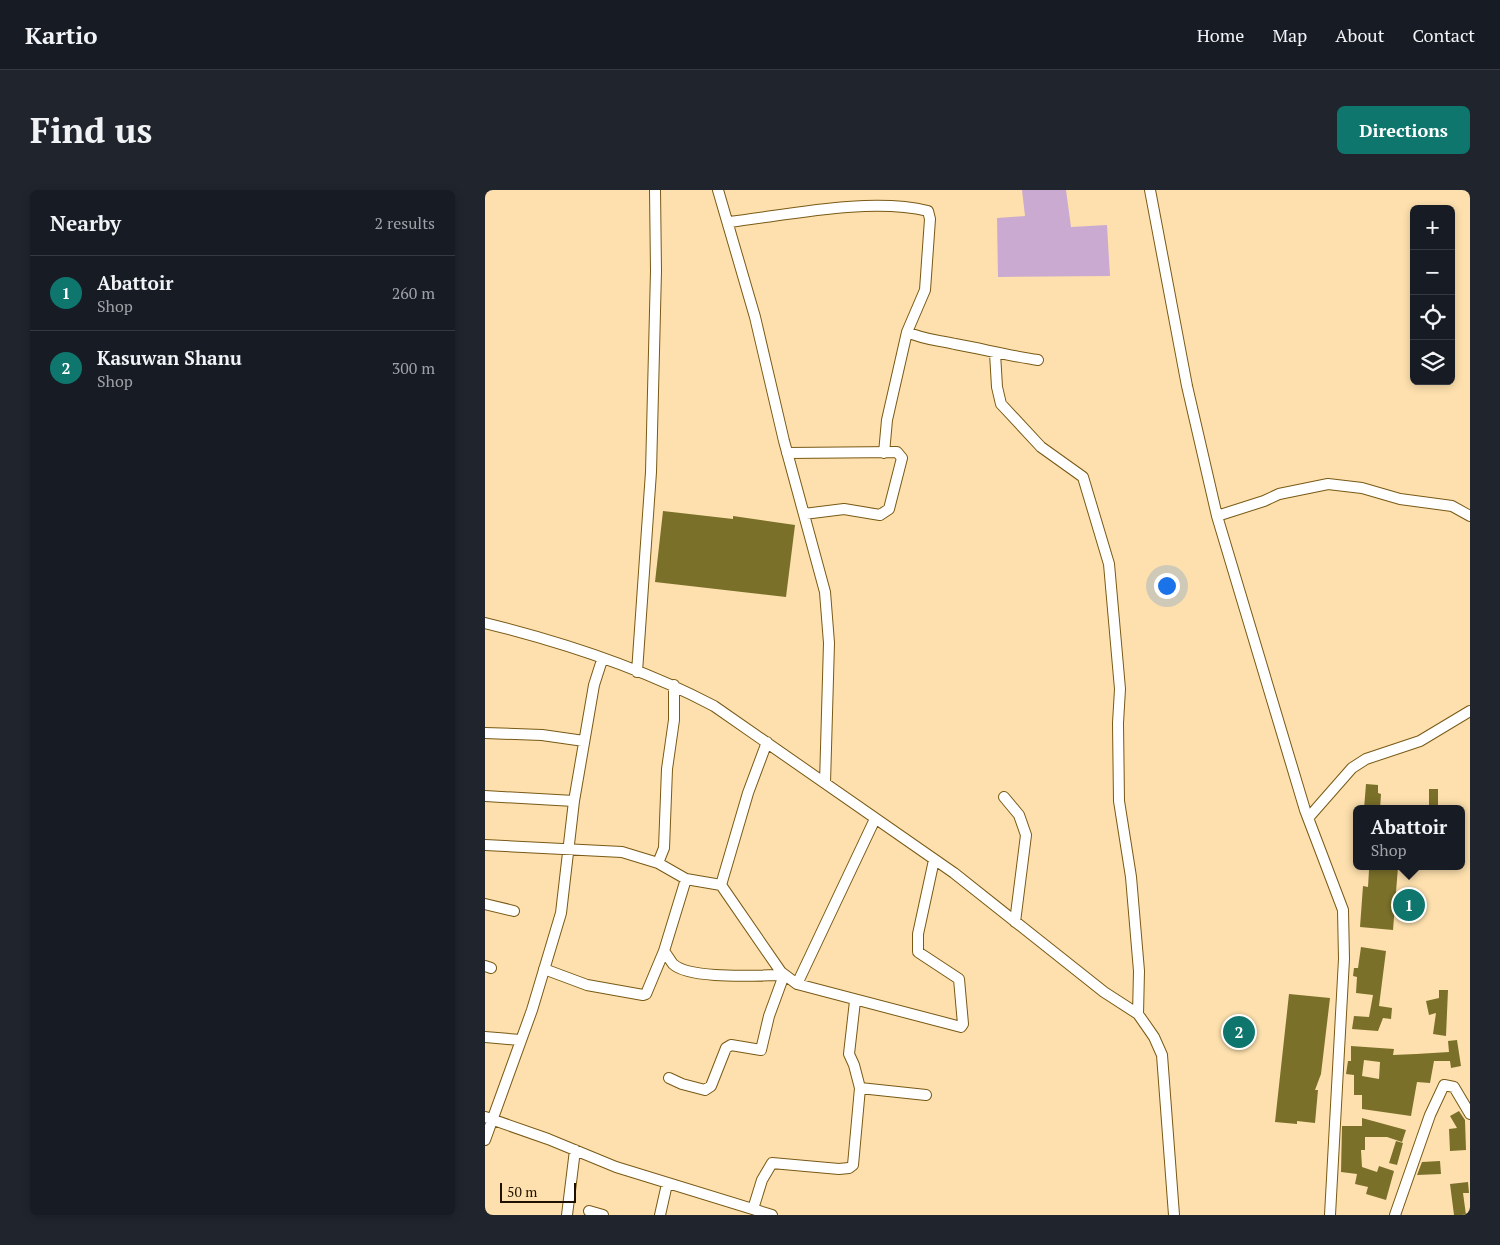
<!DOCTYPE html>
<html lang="en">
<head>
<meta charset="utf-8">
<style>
	:root { --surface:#171b24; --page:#20242c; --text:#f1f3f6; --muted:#9ea1a6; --line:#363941; --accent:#0f766e }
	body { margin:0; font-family:"PT Serif",serif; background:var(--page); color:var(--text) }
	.controls { position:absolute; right:15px; top:15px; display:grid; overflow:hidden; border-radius:8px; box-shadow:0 2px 8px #0003 }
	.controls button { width:45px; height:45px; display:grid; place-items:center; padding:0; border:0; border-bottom:1px solid var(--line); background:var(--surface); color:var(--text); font:25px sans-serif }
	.scale { position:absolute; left:15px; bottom:12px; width:76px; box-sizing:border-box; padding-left:5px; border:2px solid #1e1100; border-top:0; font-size:14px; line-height:18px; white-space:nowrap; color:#1e1100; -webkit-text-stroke:4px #fde0ad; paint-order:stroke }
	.you { position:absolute; left:681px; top:395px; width:18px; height:18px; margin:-12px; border:4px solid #fff; border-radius:50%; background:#1a73e8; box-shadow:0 0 0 8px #1a73e833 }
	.badge { display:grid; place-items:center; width:32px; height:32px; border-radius:50%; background:var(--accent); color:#fff; font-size:16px; font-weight:700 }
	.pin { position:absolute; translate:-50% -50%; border:2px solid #fff; box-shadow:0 1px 5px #0006 }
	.popup { position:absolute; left:868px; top:615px; width:112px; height:65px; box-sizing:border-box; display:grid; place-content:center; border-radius:8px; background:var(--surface); filter:drop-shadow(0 1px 4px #0005); font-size:16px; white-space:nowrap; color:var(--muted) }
	.popup b { font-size:19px; color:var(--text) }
	.popup::after { content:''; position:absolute; left:50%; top:100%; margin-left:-10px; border:10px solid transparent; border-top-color:var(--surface) }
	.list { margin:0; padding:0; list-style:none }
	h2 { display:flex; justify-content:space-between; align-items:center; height:65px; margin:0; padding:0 20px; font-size:21px }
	h2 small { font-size:16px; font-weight:400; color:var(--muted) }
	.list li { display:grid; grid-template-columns:32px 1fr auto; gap:15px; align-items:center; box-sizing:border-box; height:75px; padding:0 20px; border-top:1px solid var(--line) }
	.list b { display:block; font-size:19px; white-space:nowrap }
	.list p { margin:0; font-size:16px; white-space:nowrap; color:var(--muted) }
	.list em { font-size:16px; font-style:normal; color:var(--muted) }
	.icon { flex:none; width:28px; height:28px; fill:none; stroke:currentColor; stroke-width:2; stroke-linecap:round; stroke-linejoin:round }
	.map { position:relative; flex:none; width:985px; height:1025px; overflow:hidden; border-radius:8px }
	header { display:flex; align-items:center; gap:30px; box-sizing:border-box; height:70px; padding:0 25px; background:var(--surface); border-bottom:1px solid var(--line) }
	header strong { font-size:24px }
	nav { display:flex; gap:28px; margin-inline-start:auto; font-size:18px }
	.intro { display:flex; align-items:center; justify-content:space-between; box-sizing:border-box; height:120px; padding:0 30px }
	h1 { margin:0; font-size:35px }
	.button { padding:12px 22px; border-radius:8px; background:var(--accent); color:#fff; font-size:18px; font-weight:700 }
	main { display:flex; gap:30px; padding:0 30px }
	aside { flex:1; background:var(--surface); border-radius:8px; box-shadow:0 2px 8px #0003 }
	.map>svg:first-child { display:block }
</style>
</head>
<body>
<header>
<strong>Kartio</strong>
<nav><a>Home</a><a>Map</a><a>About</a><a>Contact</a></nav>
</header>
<div class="intro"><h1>Find us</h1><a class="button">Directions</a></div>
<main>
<aside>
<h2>Nearby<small>2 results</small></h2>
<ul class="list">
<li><span class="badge">1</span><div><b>Abattoir</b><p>Shop</p></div><em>260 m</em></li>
<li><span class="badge">2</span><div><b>Kasuwan Shanu</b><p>Shop</p></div><em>300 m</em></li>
</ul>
</aside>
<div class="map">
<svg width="985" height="1025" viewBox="0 0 985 1025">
	<rect width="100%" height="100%" fill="#fde0ad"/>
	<path fill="#caaad0" d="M537,0H581L586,37L622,35L625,86L513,87L512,28L540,26Z"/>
	<path fill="#7a702a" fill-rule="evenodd" d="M178,321L248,329V326L310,335L301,407L170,392Z
		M881,594L893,595V603L896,604L895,619H879Z
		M944,599H953V618H944Z
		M894,676L913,677L908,740L875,737L878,696L883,697L884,680H894Z
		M876,757L901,761L894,816L907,818L906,829L898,828L893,841L867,839L869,826L884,827L888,805L871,803L872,787L868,786L869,778H873Z
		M954,800H963L961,846L948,844L951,823L944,825L941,811L954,808Z
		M804,804L845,808L836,884L830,900H833L830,933L812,931V934L790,932Z
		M972,850L976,876L966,878L965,871H949L945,893L932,892L926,926L877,919V905H869V885L861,884L863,871H866V856L909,859L908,865L931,864L964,862L963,851ZM879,870L895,872L894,889L877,886Z
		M974,921L980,930L981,960L965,961L964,939L972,938L965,926Z
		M877,928L921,940L917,952L902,947H880V960H876L877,977L892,982L894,976L909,981L901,1010L881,1004L883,997L870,994L872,984L856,982L857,936H877Z
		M911,951L918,953L912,975L904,973Z
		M955,971L956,984L932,985L937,972Z
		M983,992L984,1003H978L981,1025H969L965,994Z"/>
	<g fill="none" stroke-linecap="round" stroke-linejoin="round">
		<defs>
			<path id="minor" d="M233,0L270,127L299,251L340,402L344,453L340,593
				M665,0L702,196L732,326L820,620L858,720L859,769L845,1025
				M244,32C303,25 385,7 443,21L445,29L440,100L422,142L402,230L399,263
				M422,142C440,150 452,150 470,154C498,159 525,166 553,170
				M510,163L512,197L516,214L556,257L598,287L624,374L635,499L633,533L634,611L646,687L654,781L653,824
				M302,263L412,262L417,268L404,319L395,325L359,319L319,324
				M732,326L779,311L794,304L843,294L877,298L915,309L967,316L985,326
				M0,433C77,452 159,479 229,516L469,683L619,802L653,824L669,847L677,865L689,1025
				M152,482L166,282L171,81L170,0
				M0,543L57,545L99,551
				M0,606L89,611
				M519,607L534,625L541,645L530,732
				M824,627L867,578L881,569L935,551L985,521
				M0,655L137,662L173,673L201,689L236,695L296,782L312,794L476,837L478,834L474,789L433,762V744L449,670
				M173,673L179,658L182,579L189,530V495
				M236,695L263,603L282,552
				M0,714L29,721
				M179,761C182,765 185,770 188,774C205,790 275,785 299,785L284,826L276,860L246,855L241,858L226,896L220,900L197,894L184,888
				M0,776L6,778
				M59,779L102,795L158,805L161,804L179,761L201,689
				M312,794L390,629
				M0,847L35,850
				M375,898L441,905
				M0,927L63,949L131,977L287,1025
				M0,950L47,820L76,723L89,611L109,495L117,470
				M268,1019L277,990L287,973L354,979L364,978L368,975L375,898L369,875L364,864L370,811
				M104,1021L118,1025
				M82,1025L90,960
				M175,1025L182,994
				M910,1025L945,925L959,895L969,897L985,924"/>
		</defs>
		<use href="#minor" stroke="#795915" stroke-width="12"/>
		<use href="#minor" stroke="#fff" stroke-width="10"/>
	</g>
</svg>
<div class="controls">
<button>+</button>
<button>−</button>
<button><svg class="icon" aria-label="locate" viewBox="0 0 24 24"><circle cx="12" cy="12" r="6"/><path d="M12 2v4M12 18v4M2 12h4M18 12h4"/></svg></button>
<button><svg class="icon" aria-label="layers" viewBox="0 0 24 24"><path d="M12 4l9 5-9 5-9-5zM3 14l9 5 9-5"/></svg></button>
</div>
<div class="scale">50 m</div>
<div class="you"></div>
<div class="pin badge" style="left:924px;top:715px">1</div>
<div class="popup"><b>Abattoir</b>Shop</div>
<div class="pin badge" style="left:754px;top:842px">2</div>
</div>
</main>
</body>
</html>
